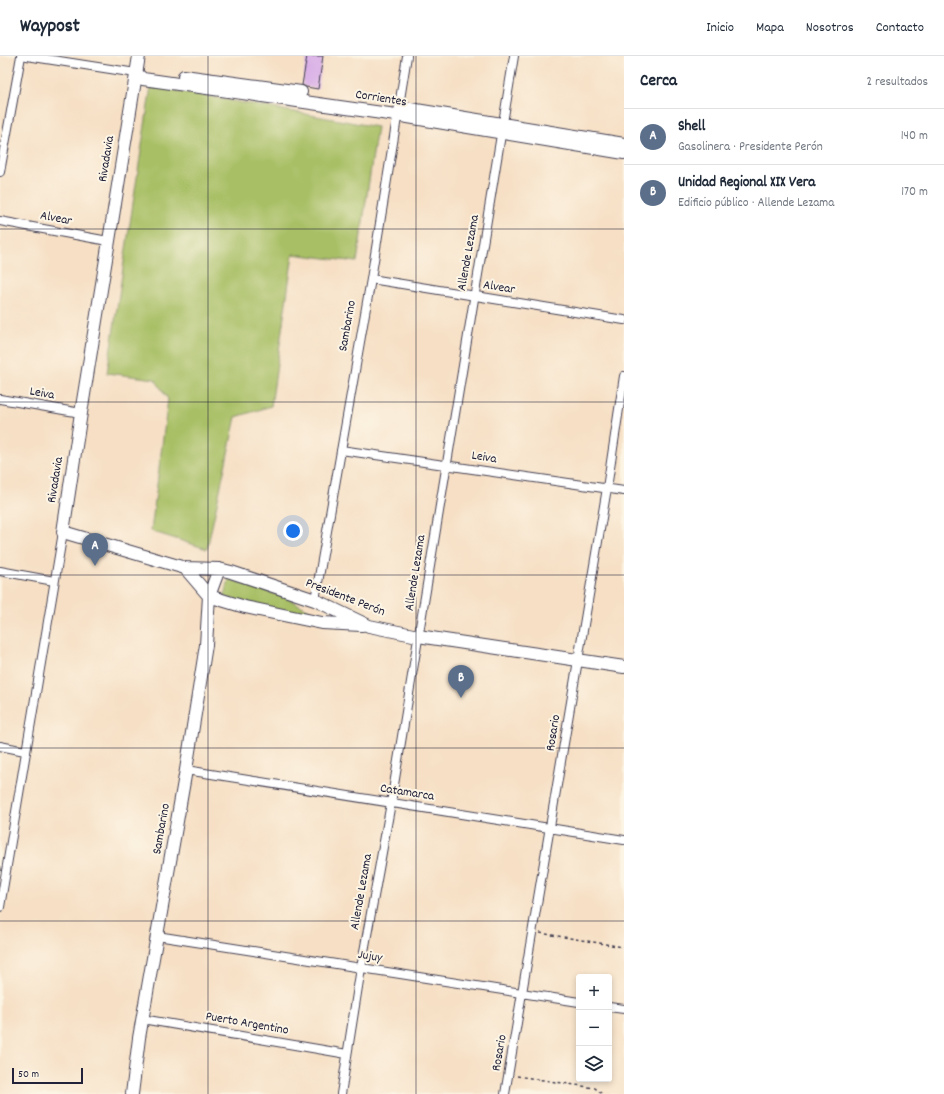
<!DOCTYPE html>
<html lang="es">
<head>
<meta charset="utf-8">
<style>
	:root { --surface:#fff; --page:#f2f2f3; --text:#1f2937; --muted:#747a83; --line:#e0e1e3; --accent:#b45309 }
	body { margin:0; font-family:Dekko,sans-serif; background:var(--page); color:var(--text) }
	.controls { position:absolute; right:12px; bottom:12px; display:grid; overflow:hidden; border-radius:4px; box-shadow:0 2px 6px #0003 }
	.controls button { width:36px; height:36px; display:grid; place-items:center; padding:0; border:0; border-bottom:1px solid var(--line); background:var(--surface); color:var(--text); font:20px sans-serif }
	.scale { position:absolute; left:12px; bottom:10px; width:71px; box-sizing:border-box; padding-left:4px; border:2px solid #22223b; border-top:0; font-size:11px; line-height:14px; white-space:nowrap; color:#22223b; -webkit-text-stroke:3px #fcf5e5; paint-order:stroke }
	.you { position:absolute; left:293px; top:475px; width:14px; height:14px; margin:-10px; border:3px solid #fff; border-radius:50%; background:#1a73e8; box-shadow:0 0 0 6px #1a73e833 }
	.badge { display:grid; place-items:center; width:26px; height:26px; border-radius:50%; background:var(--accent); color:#fff; font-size:13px; font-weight:700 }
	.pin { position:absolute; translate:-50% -33px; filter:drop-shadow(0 1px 2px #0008) }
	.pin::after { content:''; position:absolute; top:21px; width:14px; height:12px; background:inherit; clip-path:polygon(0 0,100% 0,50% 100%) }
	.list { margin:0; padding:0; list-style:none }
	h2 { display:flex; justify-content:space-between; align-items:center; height:52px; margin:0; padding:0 16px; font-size:17px }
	h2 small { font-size:13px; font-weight:400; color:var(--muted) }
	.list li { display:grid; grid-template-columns:26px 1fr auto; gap:12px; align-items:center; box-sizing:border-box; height:56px; padding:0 16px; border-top:1px solid var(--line) }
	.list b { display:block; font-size:15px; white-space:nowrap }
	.list p { margin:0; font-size:13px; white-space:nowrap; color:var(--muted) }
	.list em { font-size:13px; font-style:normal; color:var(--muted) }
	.icon { flex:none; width:22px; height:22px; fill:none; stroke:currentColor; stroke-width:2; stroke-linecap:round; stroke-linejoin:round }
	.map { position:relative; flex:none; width:624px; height:1038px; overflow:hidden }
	header { display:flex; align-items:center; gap:24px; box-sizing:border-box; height:56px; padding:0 20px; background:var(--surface); border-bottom:1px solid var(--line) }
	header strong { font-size:19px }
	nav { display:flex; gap:22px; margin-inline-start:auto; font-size:14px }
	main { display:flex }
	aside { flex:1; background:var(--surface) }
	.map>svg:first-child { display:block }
</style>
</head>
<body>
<header>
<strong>Waypost</strong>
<nav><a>Inicio</a><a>Mapa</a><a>Nosotros</a><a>Contacto</a></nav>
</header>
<main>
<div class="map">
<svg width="624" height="1038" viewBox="0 0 624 1038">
	<rect width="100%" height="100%" fill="#fcf5e5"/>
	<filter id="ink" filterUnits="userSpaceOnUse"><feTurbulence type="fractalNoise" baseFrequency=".025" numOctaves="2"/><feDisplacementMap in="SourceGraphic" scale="8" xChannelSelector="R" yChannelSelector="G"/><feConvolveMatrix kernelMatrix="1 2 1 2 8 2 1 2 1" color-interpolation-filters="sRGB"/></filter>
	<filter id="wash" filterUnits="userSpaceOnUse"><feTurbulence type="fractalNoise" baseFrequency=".012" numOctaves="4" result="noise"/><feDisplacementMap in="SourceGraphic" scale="16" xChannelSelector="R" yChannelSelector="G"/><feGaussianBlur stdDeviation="0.9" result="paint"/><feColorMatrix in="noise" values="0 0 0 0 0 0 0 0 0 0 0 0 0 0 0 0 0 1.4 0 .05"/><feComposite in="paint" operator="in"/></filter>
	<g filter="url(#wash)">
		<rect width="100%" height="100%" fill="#f6dfc4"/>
		<path fill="#a8bf65" stroke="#657050" d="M151,30L377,71L357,206L293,198L271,350L236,361L207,493L151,475L168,343L155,323L107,317Z
			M229,523L287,542L316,558H293L224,541Z"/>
		<g id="blocks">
			<path fill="#d5a8e7" d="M307,0H323L318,33L306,31L302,29Z"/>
		</g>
	</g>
	<g filter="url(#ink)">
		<use href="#blocks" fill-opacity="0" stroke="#423e50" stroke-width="1"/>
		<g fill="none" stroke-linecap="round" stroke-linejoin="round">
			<defs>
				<path id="street" d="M27,0L136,17
					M0,116L21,0
					M0,165L108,185
					M371,223L624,264
					M0,343L81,357
					M341,394L624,435
					M0,515L54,525
					M315,544L371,223L407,0
					M0,690L25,695
					M186,714L624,784
					M0,851L63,476
					M157,880L579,946
					M609,951L624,953
					M142,963L347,998
					M341,1038L361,912L391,747L514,0
					M505,1038L607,432L624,320"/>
				<path id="secondary" d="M139,0L81,357L63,476L185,512L219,513L231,516L315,544L369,570L418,580L624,611
					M136,17L143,23L396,59L624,97
					M184,20L301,36
					M404,52L624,88
					M185,512L209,540L225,545L245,551L322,567L362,569
					M132,1038L139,982L186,714L206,589L209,540L219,513"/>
			</defs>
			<use href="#street" stroke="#423e50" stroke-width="10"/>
			<use href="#secondary" stroke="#423e50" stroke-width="14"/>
			<path stroke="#423e50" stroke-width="1.5" stroke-dasharray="3 3" stroke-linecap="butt" d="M540,877L623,891
				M517,1020L595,1032L602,1038"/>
			<use href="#street" stroke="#fff" stroke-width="8"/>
			<use href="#secondary" stroke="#fff" stroke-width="12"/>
		</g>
	</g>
	<path fill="none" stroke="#22223b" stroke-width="1" stroke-opacity="0.55" d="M208,0V1038M416,0V1038M0,173H624M0,346H624M0,519H624M0,692H624M0,865H624"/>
	<g text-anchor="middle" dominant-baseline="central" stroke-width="4" stroke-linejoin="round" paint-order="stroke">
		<g font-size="13" fill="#22223b" stroke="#fcf5e5">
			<text transform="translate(381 43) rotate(9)">Corrientes</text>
			<text transform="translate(107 103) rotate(-81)">Rivadavia</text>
			<text transform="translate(56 163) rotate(11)">Alvear</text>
			<text transform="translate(469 197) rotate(-80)">Allende Lezama</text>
			<text transform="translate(499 232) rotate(9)">Alvear</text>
			<text transform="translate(348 270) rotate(-80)">Sambarino</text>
			<text transform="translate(42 338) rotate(10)">Leiva</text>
			<text transform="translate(484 402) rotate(9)">Leiva</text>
			<text transform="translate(56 424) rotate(-81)">Rivadavia</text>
			<text transform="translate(416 517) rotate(-81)">Allende Lezama</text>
			<text transform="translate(345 542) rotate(21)">Presidente Perón</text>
			<text transform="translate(554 677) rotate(-81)">Rosario</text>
			<text transform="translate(407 737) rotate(9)">Catamarca</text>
			<text transform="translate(162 773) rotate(-80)">Sambarino</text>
			<text transform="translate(362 836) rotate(-80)">Allende Lezama</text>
			<text transform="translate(370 901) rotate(9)">Jujuy</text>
			<text transform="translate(247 968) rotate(10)">Puerto Argentino</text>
			<text transform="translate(500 997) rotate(-80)">Rosario</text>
		</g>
	</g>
</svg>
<div class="controls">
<button>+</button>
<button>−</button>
<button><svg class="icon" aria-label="layers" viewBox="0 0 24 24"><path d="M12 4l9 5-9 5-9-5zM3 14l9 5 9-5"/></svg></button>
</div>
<div class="scale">50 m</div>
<div class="you"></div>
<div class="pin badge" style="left:95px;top:510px;background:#5c6f8a">A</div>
<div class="pin badge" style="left:461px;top:642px;background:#5c6f8a">B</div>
</div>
<aside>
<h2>Cerca<small>2 resultados</small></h2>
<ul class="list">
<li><span class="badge" style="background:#5c6f8a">A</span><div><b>Shell</b><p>Gasolinera · Presidente Perón</p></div><em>140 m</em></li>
<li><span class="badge" style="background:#5c6f8a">B</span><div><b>Unidad Regional XIX Vera</b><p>Edificio público · Allende Lezama</p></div><em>170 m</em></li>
</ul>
</aside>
</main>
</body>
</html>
